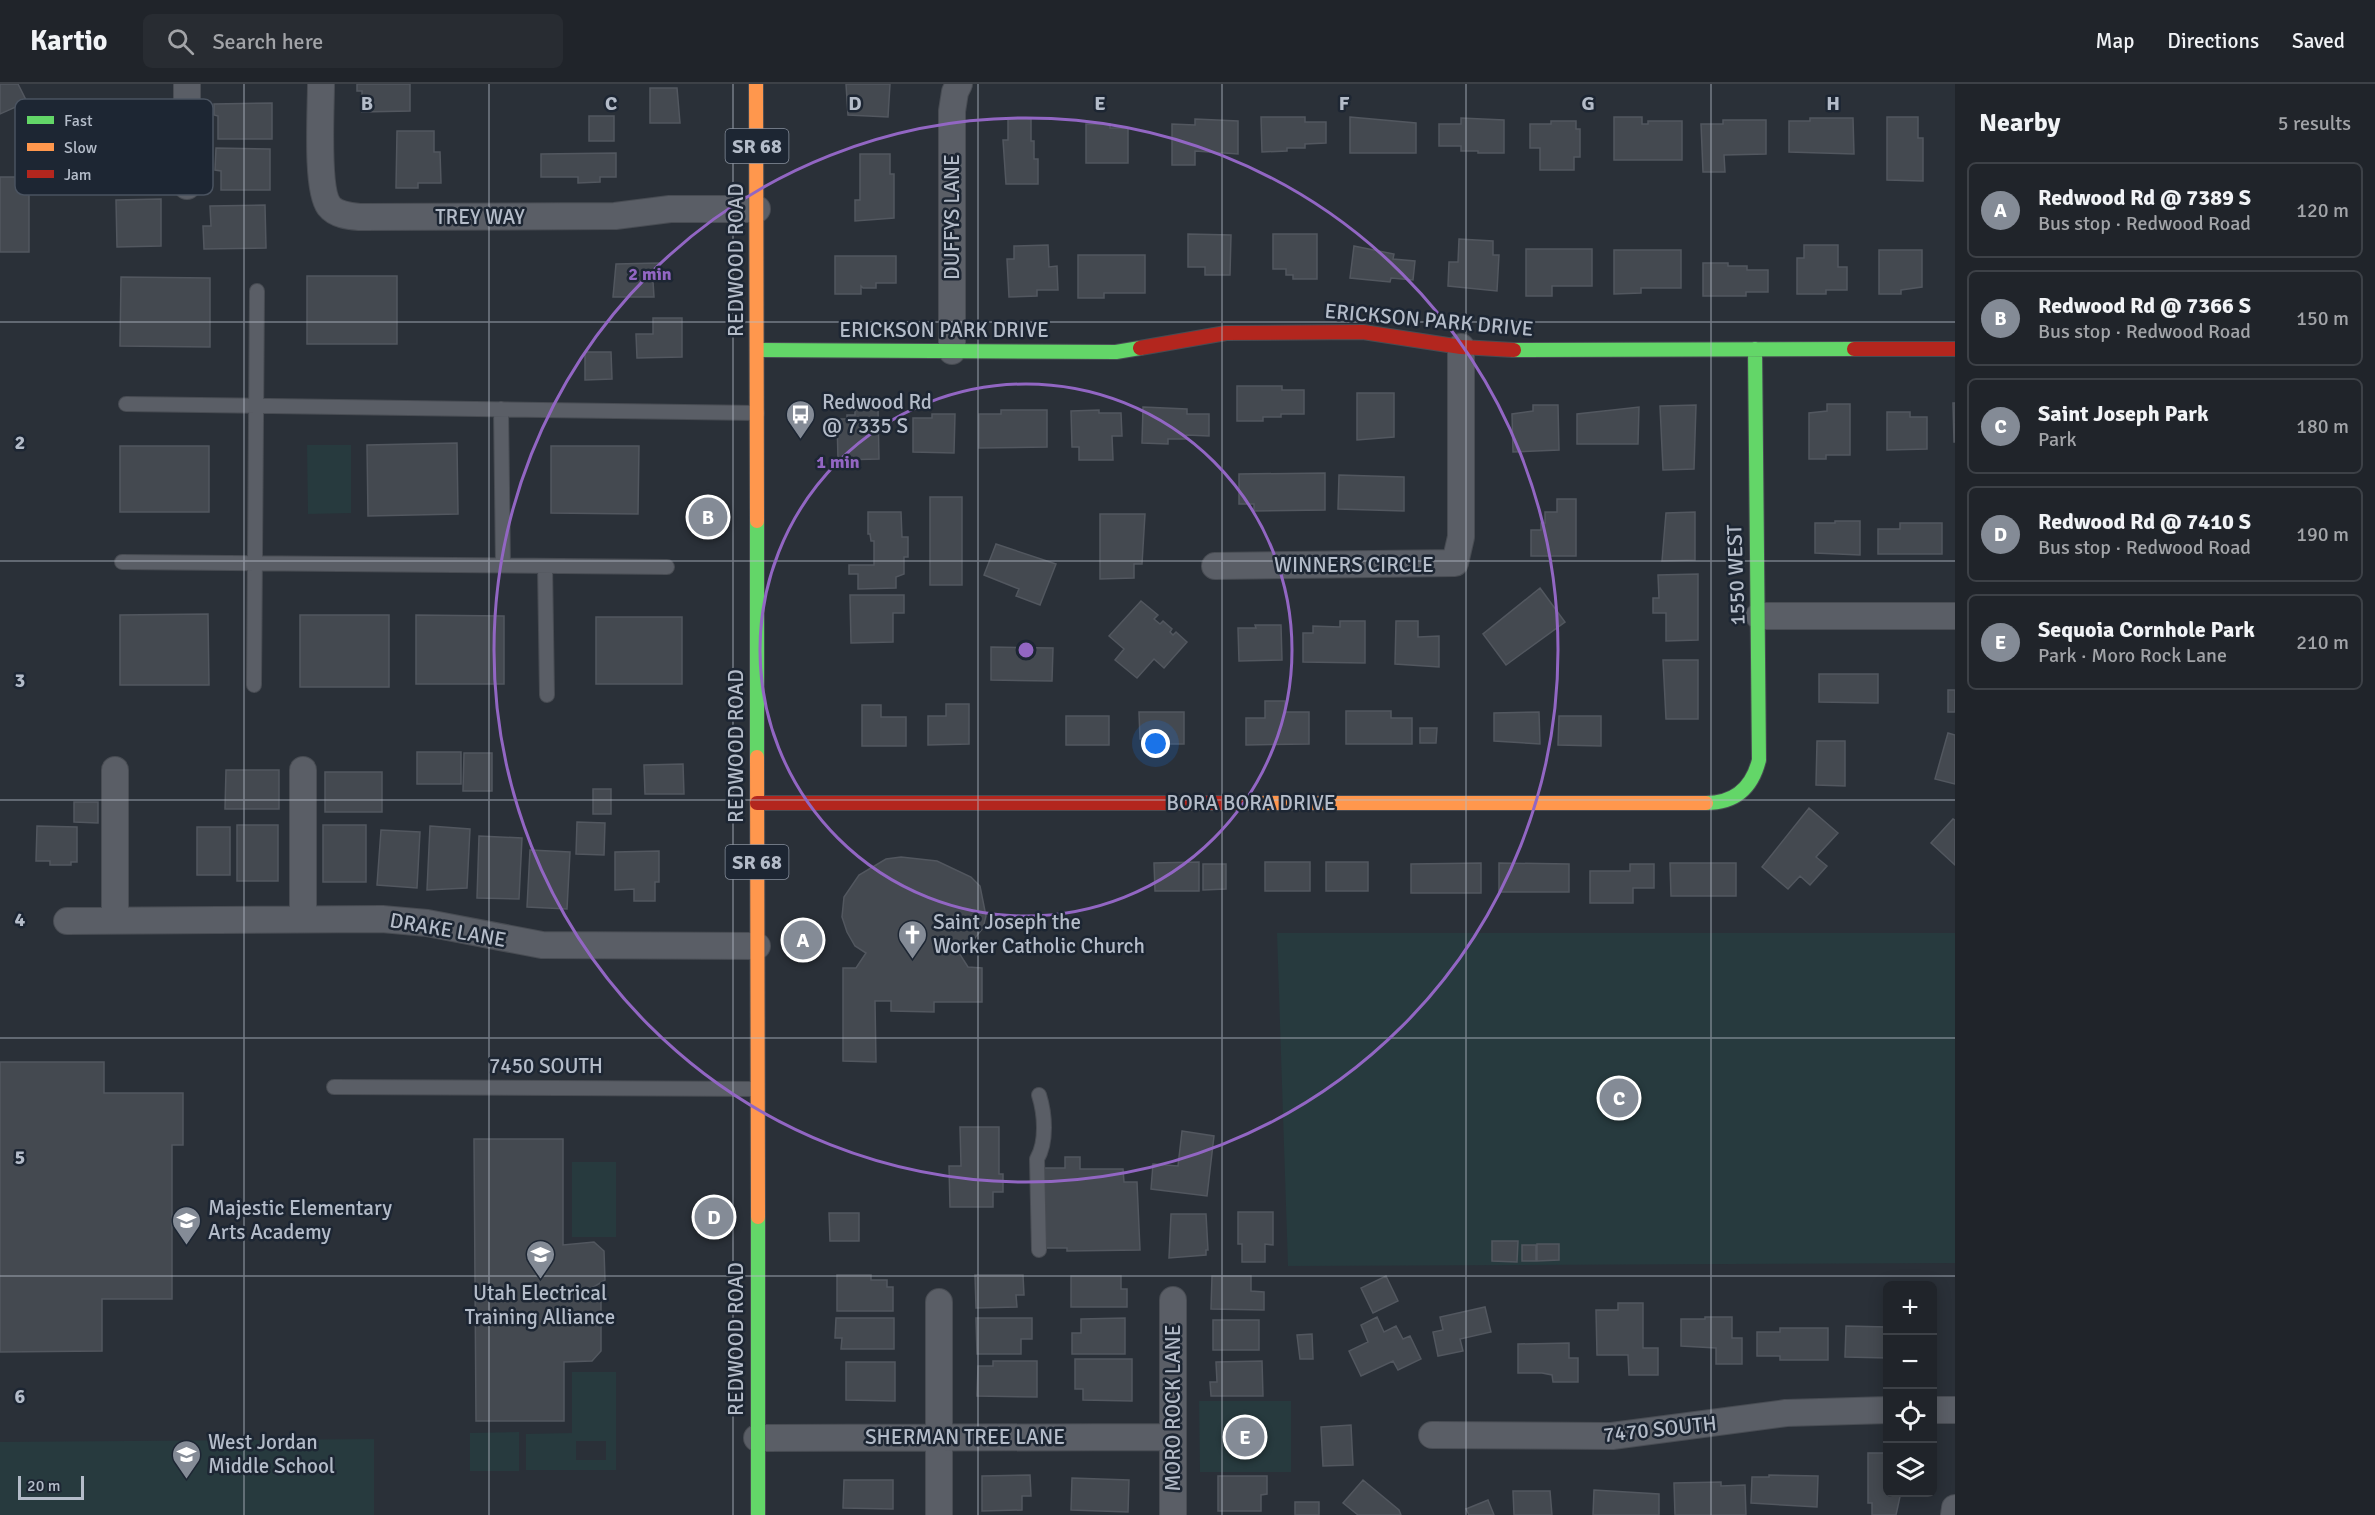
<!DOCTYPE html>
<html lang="en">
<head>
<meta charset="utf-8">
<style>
	:root { --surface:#20242a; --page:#282c32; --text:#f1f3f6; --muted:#a2a4a8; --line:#3d4147; --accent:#848b96 }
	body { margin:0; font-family:Signika,sans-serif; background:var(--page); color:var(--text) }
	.controls { position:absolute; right:18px; bottom:18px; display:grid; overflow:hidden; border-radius:9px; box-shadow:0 3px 15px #0003 }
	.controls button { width:54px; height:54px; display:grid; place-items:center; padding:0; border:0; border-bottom:2px solid var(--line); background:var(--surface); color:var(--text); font:30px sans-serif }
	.scale { position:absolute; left:18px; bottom:15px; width:66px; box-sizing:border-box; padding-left:6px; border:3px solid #b4bcc9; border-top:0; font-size:16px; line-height:21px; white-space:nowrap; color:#b4bcc9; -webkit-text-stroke:4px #1d2633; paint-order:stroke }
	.you { position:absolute; left:1156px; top:660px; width:21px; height:21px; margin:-15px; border:4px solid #fff; border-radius:50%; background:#1a73e8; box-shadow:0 0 0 9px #1a73e833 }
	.badge { display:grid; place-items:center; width:39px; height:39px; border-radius:50%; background:var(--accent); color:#fff; font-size:20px; font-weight:700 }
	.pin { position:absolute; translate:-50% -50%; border:3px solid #fff; box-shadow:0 2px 6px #0006 }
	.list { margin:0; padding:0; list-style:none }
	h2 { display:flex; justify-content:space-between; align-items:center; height:78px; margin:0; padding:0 24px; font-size:26px }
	h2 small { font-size:20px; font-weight:400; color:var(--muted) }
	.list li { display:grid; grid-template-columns:39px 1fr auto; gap:18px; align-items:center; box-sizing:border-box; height:96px; margin:0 12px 12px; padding:0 12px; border:2px solid var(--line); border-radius:9px }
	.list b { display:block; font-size:22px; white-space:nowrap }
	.list p { margin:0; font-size:20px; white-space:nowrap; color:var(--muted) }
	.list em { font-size:20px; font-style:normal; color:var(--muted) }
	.icon { flex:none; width:33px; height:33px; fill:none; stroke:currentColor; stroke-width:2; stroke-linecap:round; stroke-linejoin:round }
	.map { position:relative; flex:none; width:1955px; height:1431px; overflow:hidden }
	header { display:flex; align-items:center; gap:36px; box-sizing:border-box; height:84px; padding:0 30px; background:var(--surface); border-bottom:2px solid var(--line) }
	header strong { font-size:28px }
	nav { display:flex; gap:33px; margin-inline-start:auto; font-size:21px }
	.search { width:420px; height:54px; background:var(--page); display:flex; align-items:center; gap:15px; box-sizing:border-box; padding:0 21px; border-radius:9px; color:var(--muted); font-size:22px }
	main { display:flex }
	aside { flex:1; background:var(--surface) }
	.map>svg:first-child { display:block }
</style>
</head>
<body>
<header>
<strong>Kartio</strong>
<div class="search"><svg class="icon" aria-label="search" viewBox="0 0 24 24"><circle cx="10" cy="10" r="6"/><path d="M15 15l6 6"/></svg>Search here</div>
<nav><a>Map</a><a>Directions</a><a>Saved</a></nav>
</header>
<main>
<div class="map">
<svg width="1955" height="1431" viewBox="0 0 1955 1431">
	<rect width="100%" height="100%" fill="#2a3038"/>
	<path fill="#273a3e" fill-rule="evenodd" d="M307,361H351V429L308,430Z
		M1277,849H1955V1179L1288,1182Z
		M572,1078H616V1153H572Z
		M572,1288H616V1386H526V1350L572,1349ZM576,1357H606V1376H576Z
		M1199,1317H1291V1388H1200Z
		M519,1348V1387H470V1349Z
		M374,1355V1431H0V1358Z"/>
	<path fill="#444950" stroke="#52575f" stroke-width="1.5" d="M0,0H18L27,18L0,30Z
		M357,0H410V27L362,28V7H357Z
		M846,0H890L888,33L848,31Z
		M650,4H677L680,39H650Z
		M272,19V55H218V32L214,31V20Z
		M589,32H614V57H589Z
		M1261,33H1305V38H1326V59L1305,60V64H1287V67L1262,68Z
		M1350,33L1416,39V69H1350Z
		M1614,33H1642V40H1648V37H1682V76H1614Z
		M1887,33H1918V54H1923V97L1887,96Z
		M1461,34L1504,36V69H1478V67H1461V62H1439V40H1461Z
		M1810,34H1853L1854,70L1789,68V37H1810Z
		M1008,35H1031V57H1034V75H1038V100H1006L1003,56H1008Z
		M1195,35L1238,37V70L1195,67V81H1172V40L1195,41Z
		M1723,36H1766V70L1724,71L1725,88H1703L1701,40H1723Z
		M1551,37H1576V45H1580V73H1574V86H1540V64H1530V40H1551Z
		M1086,40H1110V44H1128V79H1086Z
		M397,47H434V68H440L441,99H418V104H396Z
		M216,64L270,65V106H221V87L215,86Z
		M616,69V93H600V98L578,99V93H541V70Z
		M860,70H890V90H894V134L855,137V116H860Z
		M0,93H29V168H0Z
		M161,115V162L117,163L116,116Z
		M265,121L266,164L204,165L203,142H211L210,122Z
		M1188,150L1231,151L1230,191H1205V183H1188Z
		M1273,150H1317V195H1293V191H1286V185H1273Z
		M1459,155L1493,157V171H1499L1497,207L1448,202L1449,178H1458Z
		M1048,161L1049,183L1057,182L1058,206H1037V212L1009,213L1007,175H1014V162Z
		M1804,161H1838V183H1847V206H1826V210H1797V174H1804Z
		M1354,162L1394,170L1393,175L1415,177L1413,196L1391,194L1390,198L1350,194Z
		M1526,165H1592V202H1552V212H1526Z
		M1614,166H1681V204H1641V209L1614,210Z
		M1879,166H1922V203L1901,206V210H1879Z
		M1078,171H1145V209H1104V214H1078Z
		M835,172H896V199H876V204H863L861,202V210H835Z
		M659,179V197H653L654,213H613L616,180Z
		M1703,179H1728V182H1747V186H1768V208H1746V212H1703Z
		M307,192H397V260H307Z
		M121,193L210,194V263L120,262Z
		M653,234H682V273L637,274L636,250H653Z
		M585,268H611L612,295L585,296Z
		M1237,302H1282V306H1304V330H1281V333H1263V337H1237Z
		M1357,309H1394V353L1357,356Z
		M1953,319H1955V358H1954Z
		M1827,320H1850V371H1826V375H1809V329L1827,327Z
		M1533,321H1558L1559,366L1513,368L1512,330L1533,327Z
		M1696,321L1694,385L1663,386L1660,322Z
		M1143,323L1187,325V330H1209V352L1186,351V355H1168V360L1142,359Z
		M1639,323L1638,360H1577V330Z
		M855,324H878L879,375L838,376L837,335H847V331H855Z
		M1001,326H1047V363L979,364V330H1001Z
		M1099,326V329H1121L1122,352H1112L1113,376H1079V363H1072L1071,327Z
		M1887,328H1910V333H1927V365L1887,366Z
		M932,330H955L954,369L913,368V334H932Z
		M457,359L458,430L368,432L367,361Z
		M120,362H209V428H120Z
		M551,362H639L638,430L551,429Z
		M1325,389V426L1254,427V420H1239V390Z
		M1339,391L1404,393V427L1338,425Z
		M930,413H962V501H930Z
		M1557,415H1576V472H1531V446H1541V439H1545V428H1557Z
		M868,428H901L902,453H908V473H904V490L896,493V504L858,505V490H849V481H874V457H871L870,450H868Z
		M1695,428V476L1662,477L1666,429Z
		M1100,430H1145L1142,480H1134V494L1100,495Z
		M1835,437H1860V471L1815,469V439H1835Z
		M1900,439H1942V470H1878V445H1900Z
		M996,460L1056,480L1040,521L1016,512L1019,505L984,491Z
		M1698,490V556L1666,557V529H1653V514H1659L1658,491Z
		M1540,504L1565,538L1506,581L1483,550Z
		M850,511H904V529H893V558L851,559Z
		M1141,517L1158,531L1154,535L1160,540L1163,537L1172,545L1170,548L1173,551L1176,548L1187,558L1164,584L1154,575L1137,594L1115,576L1124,565L1109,552Z
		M208,530L209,601H120V531Z
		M300,531H389V603H300Z
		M416,531L504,532V600H416Z
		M596,533H682V600H596Z
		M1340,537H1365V579L1303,578V549H1313V542L1340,543Z
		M1396,537H1418V553L1439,552V583L1395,580Z
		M1255,541H1281L1282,576L1239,577L1238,544H1256Z
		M991,563L1053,564L1052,597L991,596Z
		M1663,576H1698V635H1666Z
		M1819,590H1878V619L1819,618Z
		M1948,606H1955V628H1948Z
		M1265,617H1285V628H1309V660L1246,661V634H1265Z
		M946,620H969V660L928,661V632H946Z
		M862,621H881V633H906V662H862Z
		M1346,627H1391V634H1412V660H1346Z
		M1139,628H1184V660H1168L1164,652L1140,655Z
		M1539,628L1540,660L1494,657V629Z
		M1066,632H1109V661H1066Z
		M1559,632H1601V662L1558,661Z
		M1420,644H1437L1436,659H1420Z
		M1948,649L1955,651V700L1935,695Z
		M1817,657H1845V702L1816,701Z
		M417,668H461V700H417Z
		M464,669H492V707H463Z
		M683,680L684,710H645L644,681Z
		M226,686H279V725H225Z
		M325,688H382V728H325Z
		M593,705H611V730H593Z
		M74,718H98V739L74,738Z
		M1809,724L1838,749L1816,773L1827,782L1810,801L1800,792L1788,805L1762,783Z
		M1953,735L1955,736V781L1931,759Z
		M577,738L605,739L604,771L576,770Z
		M237,741H278V797H237Z
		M323,741H366V798H323Z
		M37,742L77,743V778H71V781H50V777H36Z
		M430,742L470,745L467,804L427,806Z
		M197,743H230V791H197Z
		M381,746L420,748L417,804L377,801Z
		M479,752L522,754L519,815L477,814Z
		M530,766L570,768L567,825L527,823Z
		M659,767V798H655V817H634V805L615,806V768Z
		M901,773L937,777L971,793L980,802L986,832L983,844L971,859L959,869L968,883L982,884V918H934V928L891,927V917H875L876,978L843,977V884H856L866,869L855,862L847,848L842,833L844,813L859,791L886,775Z
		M1199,778V807H1155L1154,779Z
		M1265,778H1310V807H1265Z
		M1326,778H1368V807H1326Z
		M1481,779V809H1411V780Z
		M1499,779L1569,780V808H1499Z
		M1670,779H1736V812H1671Z
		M1203,780H1226V805L1203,806Z
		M1630,780H1654V804H1633V819H1590V787H1630Z
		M0,978H104V1009H183V1061H172V1215H102V1267L0,1268Z
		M960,1043H999V1090H1003V1108H993V1123H950L949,1082H961Z
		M1182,1047L1214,1052L1207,1112L1151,1105L1153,1080L1178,1082Z
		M474,1055H563V1161L594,1158L604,1167L605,1196L592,1204V1212H601V1267L592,1277L564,1278V1337H476Z
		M1065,1073H1080V1085H1123L1124,1098H1137L1140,1166L1067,1167V1164H1045L1044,1084H1065Z
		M1238,1128H1273V1161L1265,1160V1178H1242V1160H1238Z
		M829,1129H859V1157H830Z
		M1171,1130H1206L1208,1166H1206V1171L1169,1174Z
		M1492,1157H1518L1517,1178L1492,1177Z
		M1537,1160H1559V1176L1537,1177Z
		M1522,1161H1536V1177H1522Z
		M837,1191H871V1196H887V1203H893V1227H837Z
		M975,1191H1023L1024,1211H1016L1017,1223L976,1224Z
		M1071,1192H1121V1205H1127V1223H1071Z
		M1212,1192H1251V1207L1264,1208V1226L1211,1225Z
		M1386,1192L1398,1217L1373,1229L1361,1204Z
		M1618,1219H1643V1264H1658V1291H1629L1628,1271H1597L1596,1226H1618Z
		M1485,1223L1491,1248L1460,1255L1463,1267L1438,1272L1433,1248L1443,1246L1440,1233Z
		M1377,1233L1384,1248L1396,1242L1403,1255L1410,1252L1421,1275L1398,1286L1393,1277L1361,1292L1349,1267L1368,1258L1361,1241Z
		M1705,1233H1732V1254H1742V1280H1716V1264L1681,1262V1235H1705Z
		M836,1234H894V1265H841L842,1254H835Z
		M976,1234H1032V1255H1021V1270H977Z
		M1125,1234V1270H1072V1249H1081V1235Z
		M1213,1236H1259V1266H1213Z
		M1846,1242L1888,1243V1274L1845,1273Z
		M1780,1244H1828V1276H1780V1272H1757V1248H1780Z
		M1312,1250L1313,1275H1300L1297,1251Z
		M1569,1259V1274H1578V1298H1553L1552,1291L1542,1289H1518V1260Z
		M1075,1275H1132V1317L1083,1316V1305H1075Z
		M993,1277H1037V1313L977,1312L978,1282H993Z
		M1262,1277L1263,1312H1211L1210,1298H1217L1216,1278Z
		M846,1278H895V1317L846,1316Z
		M1351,1341L1353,1381L1323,1382L1321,1343Z
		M1868,1369H1888V1408H1901L1896,1431H1872V1419H1868Z
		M1030,1391L1031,1412H1022V1426L982,1427V1392Z
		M1769,1391L1818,1392L1817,1423L1751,1419L1752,1393H1769Z
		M1218,1392H1267V1410L1261,1411V1427H1218Z
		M1072,1394L1129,1396L1128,1428L1071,1426Z
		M844,1396H893V1425L843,1424Z
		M1363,1396L1399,1426L1401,1431H1358L1343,1419Z
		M1721,1398V1402L1745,1401L1746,1431H1675L1674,1399Z
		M1594,1406L1659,1410V1431H1593Z
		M1513,1407H1550L1552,1431H1514Z
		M1488,1416L1494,1431H1469L1466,1425Z
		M1295,1418H1319V1431H1295Z"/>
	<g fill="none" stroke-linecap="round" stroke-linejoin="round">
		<defs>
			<path id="lane" d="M126,320L757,329
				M501,325L503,481
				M122,478L667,483
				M545,482L547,611
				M254,601L257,207
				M334,1003L757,1005
				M1039,1011C1045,1030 1047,1058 1037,1075L1039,1166"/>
			<path id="street" d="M187,0V102
				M321,0C321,25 316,105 329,122C336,131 349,132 360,133L615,132L670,125H757
				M952,267V27L955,8L959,0
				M1215,482L1455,479L1461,453V263
				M1759,532H1955
				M115,686V835
				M303,686V835
				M67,837L382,835L427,839L542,861L757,862
				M1932,1326H1955
				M1432,1351L1612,1352L1786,1329L1888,1326
				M757,1354L1173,1353
				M939,1431V1218
				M1173,1431V1216
				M1954,1431L1955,1424"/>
			<path id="fast" d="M757,266L1116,268L1140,264
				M1514,266L1854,265
				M757,437V673
				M1706,719C1735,719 1752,704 1759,676L1755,265
				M758,1133V1431"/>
			<path id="slow" d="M756,0L757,437
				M757,673L758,1133
				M1238,719H1706"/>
			<path id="jam" d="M1140,264L1226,249L1363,248L1461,263L1514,266
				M1854,265H1955
				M757,719H1238"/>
		</defs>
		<use href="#lane" stroke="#484c53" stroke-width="16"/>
		<use href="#street" stroke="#484c53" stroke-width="28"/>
		<use href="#fast" stroke="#484c53" stroke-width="16"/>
		<use href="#slow" stroke="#484c53" stroke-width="16"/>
		<use href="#jam" stroke="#484c53" stroke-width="16"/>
		<use href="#lane" stroke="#5a5e66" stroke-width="14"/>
		<use href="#street" stroke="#5a5e66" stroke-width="26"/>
		<use href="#fast" stroke="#63d668" stroke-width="14"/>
		<use href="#slow" stroke="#ff974d" stroke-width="14"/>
		<use href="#jam" stroke="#b3261e" stroke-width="14"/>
	</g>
	<path fill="none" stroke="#b4bcc9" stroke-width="1.5" stroke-opacity="0.55" d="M244,0V1431M489,0V1431M733,0V1431M978,0V1431M1222,0V1431M1466,0V1431M1711,0V1431M0,238H1955M0,477H1955M0,716H1955M0,954H1955M0,1192H1955"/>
	<g fill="none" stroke="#9266c3" stroke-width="3">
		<circle cx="1026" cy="566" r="266"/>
		<circle cx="1026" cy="566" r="532"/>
	</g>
	<defs>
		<symbol id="bus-pin" viewBox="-11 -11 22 30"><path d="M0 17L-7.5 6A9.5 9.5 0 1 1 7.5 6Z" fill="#848b96" stroke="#1d2633"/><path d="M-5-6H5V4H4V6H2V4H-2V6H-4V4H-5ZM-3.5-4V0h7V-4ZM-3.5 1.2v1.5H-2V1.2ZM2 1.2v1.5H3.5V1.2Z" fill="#fff"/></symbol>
		<symbol id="church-pin" viewBox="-11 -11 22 30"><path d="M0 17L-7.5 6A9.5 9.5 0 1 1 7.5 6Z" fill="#848b96" stroke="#1d2633"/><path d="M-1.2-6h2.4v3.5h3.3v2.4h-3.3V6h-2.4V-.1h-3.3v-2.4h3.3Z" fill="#fff"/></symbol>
		<symbol id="school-pin" viewBox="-11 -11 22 30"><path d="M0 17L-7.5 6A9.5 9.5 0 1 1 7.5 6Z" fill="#848b96" stroke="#1d2633"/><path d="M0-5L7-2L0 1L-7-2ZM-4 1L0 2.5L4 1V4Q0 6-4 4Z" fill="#fff"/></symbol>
	</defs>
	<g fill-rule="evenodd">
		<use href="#bus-pin" x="784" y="314" width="33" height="45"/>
		<use href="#church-pin" x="896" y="834" width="33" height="45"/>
		<use href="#school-pin" x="170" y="1120" width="33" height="45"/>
		<use href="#school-pin" x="524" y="1154" width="33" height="45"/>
		<use href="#school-pin" x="170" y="1354" width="33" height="45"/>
	</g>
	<g text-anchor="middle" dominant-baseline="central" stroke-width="5" stroke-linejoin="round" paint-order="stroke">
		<g fill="#1d2633" stroke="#878f9c" stroke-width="1.5">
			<rect x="725.5" y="45" width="63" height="34" rx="4.5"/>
			<rect x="725.5" y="761" width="63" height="34" rx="4.5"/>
		</g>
		<g font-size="20" font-weight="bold" fill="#b4bcc9">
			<text x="757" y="62">SR 68</text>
			<text x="757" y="778">SR 68</text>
		</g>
		<g font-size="21" fill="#b4bcc9" stroke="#1d2633">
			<text x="480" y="133">TREY WAY</text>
			<text transform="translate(952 133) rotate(-90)">DUFFYS LANE</text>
			<text transform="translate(736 176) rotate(-90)">REDWOOD ROAD</text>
			<text transform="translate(1429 236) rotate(5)">ERICKSON PARK DRIVE</text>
			<text x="944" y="246">ERICKSON PARK DRIVE</text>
			<text x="1354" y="481">WINNERS CIRCLE</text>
			<text transform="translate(1736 491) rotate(-92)">1550 WEST</text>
			<text transform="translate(736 662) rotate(-90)">REDWOOD ROAD</text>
			<text x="1251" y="719">BORA BORA DRIVE</text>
			<text transform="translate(448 846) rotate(10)">DRAKE LANE</text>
			<text x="546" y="982">7450 SOUTH</text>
			<text transform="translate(736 1255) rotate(-90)">REDWOOD ROAD</text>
			<text transform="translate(1173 1324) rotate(-90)">MORO ROCK LANE</text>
			<text transform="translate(1660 1345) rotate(-6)">7470 SOUTH</text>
			<text x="965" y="1353">SHERMAN TREE LANE</text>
		</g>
		<g font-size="21" fill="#b4bcc9" stroke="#1d2633" text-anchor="start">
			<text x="822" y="318">Redwood Rd<tspan x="822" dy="24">@ 7335 S</tspan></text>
			<text x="933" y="838">Saint Joseph the<tspan x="933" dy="24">Worker Catholic Church</tspan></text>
			<text x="208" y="1124">Majestic Elementary<tspan x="208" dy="24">Arts Academy</tspan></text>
			<text x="540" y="1209" text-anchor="middle">Utah Electrical<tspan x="540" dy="24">Training Alliance</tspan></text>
			<text x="208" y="1358">West Jordan<tspan x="208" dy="24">Middle School</tspan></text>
		</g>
	</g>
	<rect x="15" y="15" width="198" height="96" rx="9" fill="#1d2633" stroke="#4a5360" stroke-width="1.5"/>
	<rect x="27" y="32" width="27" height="8" fill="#63d668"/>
	<rect x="27" y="59" width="27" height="8" fill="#ff974d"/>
	<rect x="27" y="86" width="27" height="8" fill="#b3261e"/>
	<g font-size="16" fill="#b4bcc9">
		<text x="64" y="42">Fast</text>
		<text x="64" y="69">Slow</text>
		<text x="64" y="96">Jam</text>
	</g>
	<g font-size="20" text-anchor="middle" font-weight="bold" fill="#b4bcc9" stroke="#1d2633" stroke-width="5" stroke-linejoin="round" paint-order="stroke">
		<text x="367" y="26">B</text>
		<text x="611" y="26">C</text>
		<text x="855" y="26">D</text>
		<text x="1100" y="26">E</text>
		<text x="1344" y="26">F</text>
		<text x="1588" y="26">G</text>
		<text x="1833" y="26">H</text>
		<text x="20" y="365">2</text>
		<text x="20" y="603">3</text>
		<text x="20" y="842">4</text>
		<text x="20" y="1080">5</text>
		<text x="20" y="1319">6</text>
	</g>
	<circle cx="1026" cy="566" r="9" fill="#9266c3" stroke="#1d2633" stroke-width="3"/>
	<g font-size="18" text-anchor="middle" font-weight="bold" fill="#9266c3" stroke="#1d2633" stroke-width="5" stroke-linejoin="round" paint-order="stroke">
		<text x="650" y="196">2 min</text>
		<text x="838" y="384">1 min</text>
	</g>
</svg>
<div class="controls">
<button>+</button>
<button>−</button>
<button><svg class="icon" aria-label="locate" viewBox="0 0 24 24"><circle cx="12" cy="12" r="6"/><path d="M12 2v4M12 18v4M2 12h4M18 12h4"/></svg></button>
<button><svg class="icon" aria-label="layers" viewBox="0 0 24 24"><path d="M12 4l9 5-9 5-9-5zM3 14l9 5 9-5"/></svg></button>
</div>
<div class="scale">20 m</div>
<div class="you"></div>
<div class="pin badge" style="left:803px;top:856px">A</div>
<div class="pin badge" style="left:708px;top:433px">B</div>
<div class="pin badge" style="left:1619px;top:1014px">C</div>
<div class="pin badge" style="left:714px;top:1133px">D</div>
<div class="pin badge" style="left:1245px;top:1353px">E</div>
</div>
<aside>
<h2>Nearby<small>5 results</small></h2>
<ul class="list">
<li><span class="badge">A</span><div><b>Redwood Rd @ 7389 S</b><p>Bus stop · Redwood Road</p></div><em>120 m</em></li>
<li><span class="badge">B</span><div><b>Redwood Rd @ 7366 S</b><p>Bus stop · Redwood Road</p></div><em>150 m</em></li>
<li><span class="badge">C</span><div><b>Saint Joseph Park</b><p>Park</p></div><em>180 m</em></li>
<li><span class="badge">D</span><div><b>Redwood Rd @ 7410 S</b><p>Bus stop · Redwood Road</p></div><em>190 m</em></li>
<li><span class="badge">E</span><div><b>Sequoia Cornhole Park</b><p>Park · Moro Rock Lane</p></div><em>210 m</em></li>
</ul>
</aside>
</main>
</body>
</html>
